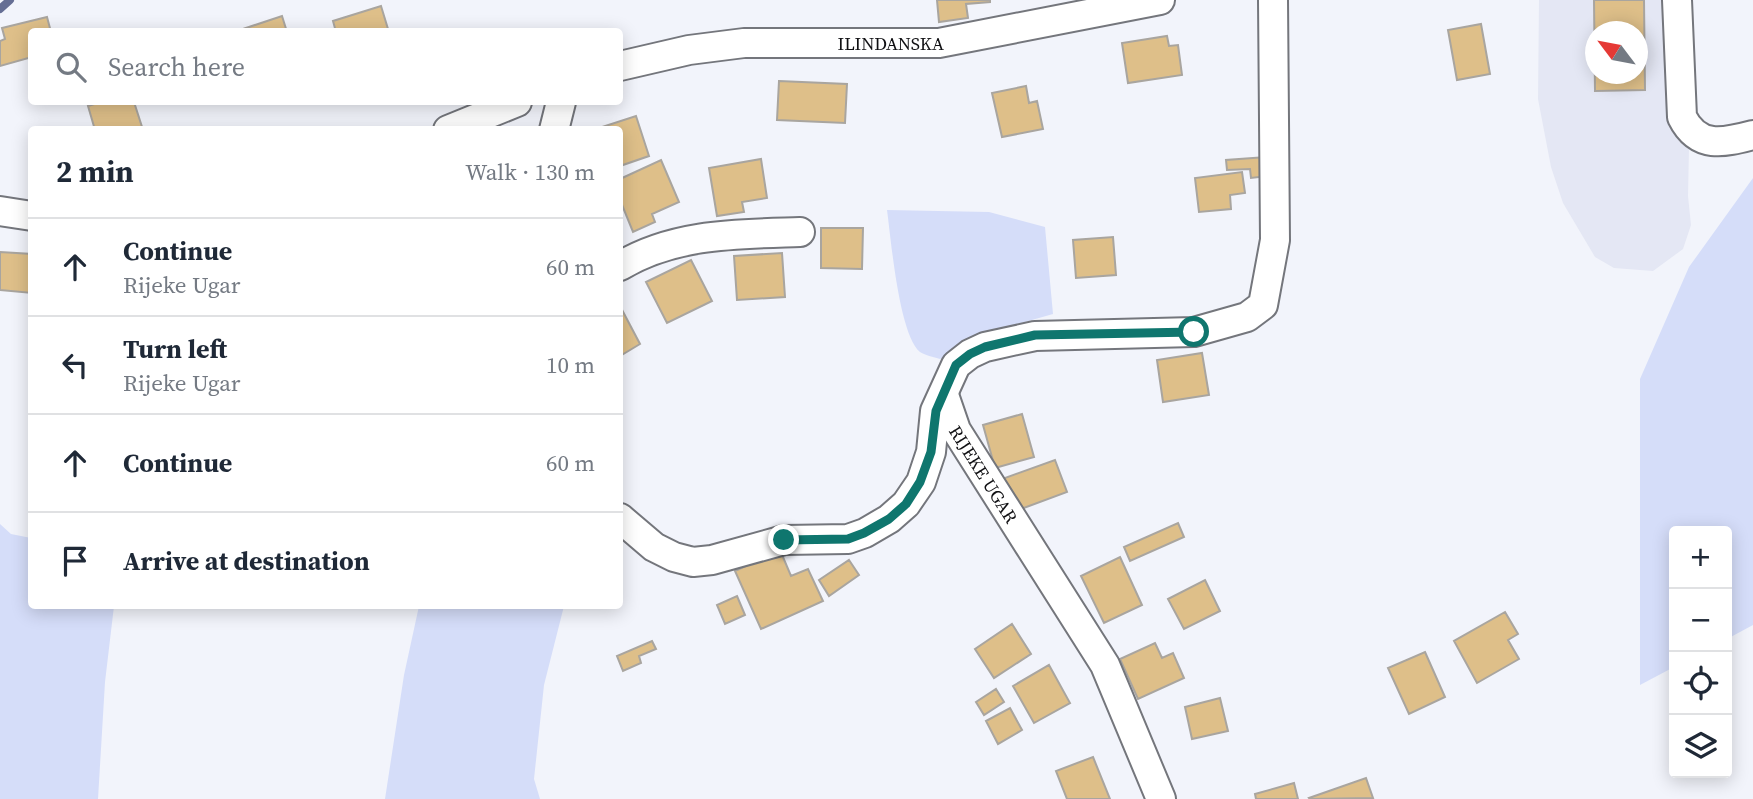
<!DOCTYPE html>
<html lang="en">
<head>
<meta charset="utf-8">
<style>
	:root { --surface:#fff; --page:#f2f2f3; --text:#1f2937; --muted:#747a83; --line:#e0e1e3 }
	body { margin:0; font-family:"Source Serif 4",serif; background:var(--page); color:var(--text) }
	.controls { position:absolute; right:21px; bottom:21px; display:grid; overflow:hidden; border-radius:7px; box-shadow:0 4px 18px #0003 }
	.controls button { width:63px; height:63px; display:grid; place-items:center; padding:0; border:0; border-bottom:2px solid var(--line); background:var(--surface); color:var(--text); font:35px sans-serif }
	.compass { position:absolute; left:1585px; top:21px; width:63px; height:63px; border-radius:50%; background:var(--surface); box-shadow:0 4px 18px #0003; rotate:302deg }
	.stop { position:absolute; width:21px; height:21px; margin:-16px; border:5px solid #0f766e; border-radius:50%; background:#fff }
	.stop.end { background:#0f766e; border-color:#fff; box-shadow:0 2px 7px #0008 }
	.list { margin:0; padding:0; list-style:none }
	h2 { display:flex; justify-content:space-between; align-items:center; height:91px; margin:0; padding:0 28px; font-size:30px }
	h2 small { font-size:23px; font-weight:400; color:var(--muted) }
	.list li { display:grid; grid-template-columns:46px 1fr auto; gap:21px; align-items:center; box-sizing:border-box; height:98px; padding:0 28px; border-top:2px solid var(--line) }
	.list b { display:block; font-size:26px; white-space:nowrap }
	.list p { margin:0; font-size:23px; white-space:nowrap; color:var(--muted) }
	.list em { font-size:23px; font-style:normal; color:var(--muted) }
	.icon { flex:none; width:38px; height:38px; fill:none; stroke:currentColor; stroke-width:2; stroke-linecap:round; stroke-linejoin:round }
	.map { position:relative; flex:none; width:1753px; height:799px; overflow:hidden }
	.search { position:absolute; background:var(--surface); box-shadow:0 4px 18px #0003; left:28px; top:28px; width:595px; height:77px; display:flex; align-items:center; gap:18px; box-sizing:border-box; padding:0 24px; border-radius:7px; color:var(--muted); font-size:26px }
	.panel { position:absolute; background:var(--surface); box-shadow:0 4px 18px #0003; left:28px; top:126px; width:595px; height:483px; border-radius:7px }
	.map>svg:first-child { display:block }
</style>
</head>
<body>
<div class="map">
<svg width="1753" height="799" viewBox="0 0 1753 799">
	<rect width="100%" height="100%" fill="#f2f4fb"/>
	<path fill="#e4e7f4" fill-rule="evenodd" d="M1539,0H1668L1674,127L1680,142L1689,148L1688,196L1691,225L1683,249L1653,271L1614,268L1595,257L1563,203L1551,167L1538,99ZM1596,32H1638V74H1596Z"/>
	<path fill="#d5ddf9" d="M1753,178V625L1727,639V531H1674V667L1640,685V379L1689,267Z
		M887,210L989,212L1045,227L1053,314L1004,328L940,359C934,357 924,355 920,352C899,335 891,239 887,210Z
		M0,524L11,534L31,538L32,606H114L105,682L98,799H0Z
		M419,606H564L544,685L534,779L540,799H385L404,675Z"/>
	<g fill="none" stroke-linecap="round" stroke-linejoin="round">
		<path stroke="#656e94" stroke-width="8" d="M0,9L10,0"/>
	</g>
	<path fill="#debf89" stroke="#a9a59f" stroke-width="2" fill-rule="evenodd" d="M937,0H990V2L966,4L968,18L939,22Z
		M1594,0H1644L1645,90L1595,91ZM1596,32H1638V74H1596Z
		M381,6L388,29L381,32H336L333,21Z
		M282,16L287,32H234Z
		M47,17L51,32H32V57L0,66V41L5,39L2,28Z
		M1481,24L1490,74L1457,80L1448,30Z
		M1167,36L1169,46L1178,45L1182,75L1128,83L1122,43Z
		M779,81L847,84L845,123L777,120Z
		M1026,86L1029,103L1037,101L1043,129L1002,137L992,93Z
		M101,102H134L143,130H95L88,106Z
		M636,116L649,156L620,166V130H593Z
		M1266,157L1267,176L1251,178L1250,169L1227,170L1226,160Z
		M761,159L767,198L742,202L744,212L717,216L709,168Z
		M661,160L679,202L652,214L655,222L633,232L620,200V179Z
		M1242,172L1245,193L1230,195L1231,209L1199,212L1195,178Z
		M821,228H863L862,269L821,268Z
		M1113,237L1116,275L1076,278L1073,240Z
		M0,252L32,254V293L0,290Z
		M782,253L785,297L737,300L734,256Z
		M691,260L712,301L667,323L646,282Z
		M620,306L640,344L620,356Z
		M1202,353L1209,395L1163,402L1157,360Z
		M1022,414L1034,457L995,468L983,425Z
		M1055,460L1067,492L1013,512L1002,479Z
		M1178,523L1184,537L1130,561L1124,547Z
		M780,550L791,576L808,569L823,601L761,629L735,571Z
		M1120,557L1142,605L1104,623L1081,576Z
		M849,560L859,575L829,596L819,580Z
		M1205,580L1220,611L1184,629L1168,599Z
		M737,596L745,615L725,624L717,605Z
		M1505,612L1518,634L1508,640L1519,659L1477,683L1454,641Z
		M1012,624L1031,654L994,678L975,649Z
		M652,641L656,649L639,656L641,663L623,671L617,656Z
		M1155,643L1162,658L1173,653L1184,678L1138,699L1120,659Z
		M1425,652L1445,697L1409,714L1388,668Z
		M1049,665L1070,703L1034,723L1013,686Z
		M996,689L1004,702L984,715L976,702Z
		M1220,698L1228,731L1192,739L1185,707Z
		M1010,708L1022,730L998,744L986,721Z
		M1093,757L1110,799H1067L1056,771Z
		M1366,778L1373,798L1310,799L1309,798Z
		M1294,783L1298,799H1256L1255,794Z"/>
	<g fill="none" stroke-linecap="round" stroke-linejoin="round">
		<defs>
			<g id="minor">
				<path d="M1677,0L1682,117C1698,149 1723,143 1753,135"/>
				<path id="s1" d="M620,66L689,50L744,43H939L1160,0"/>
				<path d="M448,130L517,102"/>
				<path d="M554,130L561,102"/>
				<path d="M0,211L32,216"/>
				<path d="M620,266C675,233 738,234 800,232"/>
				<path id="s2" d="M944,395L956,430L1105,665L1161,799"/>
				<path d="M620,518L654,547L674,557L693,562L712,560L784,540L848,539L865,533L889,519L906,504L921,482L931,452L935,411L956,365L970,354L985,347L1035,336L1194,332L1247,317L1263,305L1275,240L1273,0"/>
			</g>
		</defs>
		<use href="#minor" stroke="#74767c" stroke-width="32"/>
		<use href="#minor" stroke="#fff" stroke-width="28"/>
	</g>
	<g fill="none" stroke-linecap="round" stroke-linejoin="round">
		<path stroke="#0f766e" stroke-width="9" d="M784,540L848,539L864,533L889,519L906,504L920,482L931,452L936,411L956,365L970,354L985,347L1035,335L1194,332"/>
	</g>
	<g text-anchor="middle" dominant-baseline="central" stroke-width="5" stroke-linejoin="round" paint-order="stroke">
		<g font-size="18" fill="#101013" stroke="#fff">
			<text stroke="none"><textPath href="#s1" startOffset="273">ILINDANSKA</textPath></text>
			<text stroke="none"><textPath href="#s2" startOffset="89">RIJEKE UGAR</textPath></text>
		</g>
	</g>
</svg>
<div class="controls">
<button>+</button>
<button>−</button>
<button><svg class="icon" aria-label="locate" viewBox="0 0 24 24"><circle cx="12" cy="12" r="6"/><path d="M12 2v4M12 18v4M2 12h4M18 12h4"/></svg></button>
<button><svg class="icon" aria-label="layers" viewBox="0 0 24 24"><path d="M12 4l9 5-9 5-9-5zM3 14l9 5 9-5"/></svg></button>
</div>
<svg class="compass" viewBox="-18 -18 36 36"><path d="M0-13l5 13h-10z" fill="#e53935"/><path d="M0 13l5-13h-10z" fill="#747a83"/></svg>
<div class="stop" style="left:1194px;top:332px"></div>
<div class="stop end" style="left:784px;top:540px"></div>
<div class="search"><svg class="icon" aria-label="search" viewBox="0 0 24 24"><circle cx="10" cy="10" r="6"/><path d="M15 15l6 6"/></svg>Search here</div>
<section class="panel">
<h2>2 min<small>Walk · 130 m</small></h2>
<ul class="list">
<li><svg class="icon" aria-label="ahead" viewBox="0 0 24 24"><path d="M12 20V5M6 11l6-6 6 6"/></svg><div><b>Continue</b><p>Rijeke Ugar</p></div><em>60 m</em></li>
<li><svg class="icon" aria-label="left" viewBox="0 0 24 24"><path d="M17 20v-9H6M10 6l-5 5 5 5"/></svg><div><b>Turn left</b><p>Rijeke Ugar</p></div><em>10 m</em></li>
<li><svg class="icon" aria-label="ahead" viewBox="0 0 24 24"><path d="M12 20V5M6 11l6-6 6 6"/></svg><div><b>Continue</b></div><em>60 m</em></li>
<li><svg class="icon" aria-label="arrive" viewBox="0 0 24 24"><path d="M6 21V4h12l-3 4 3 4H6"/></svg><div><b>Arrive at destination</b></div></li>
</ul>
</section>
</div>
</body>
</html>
